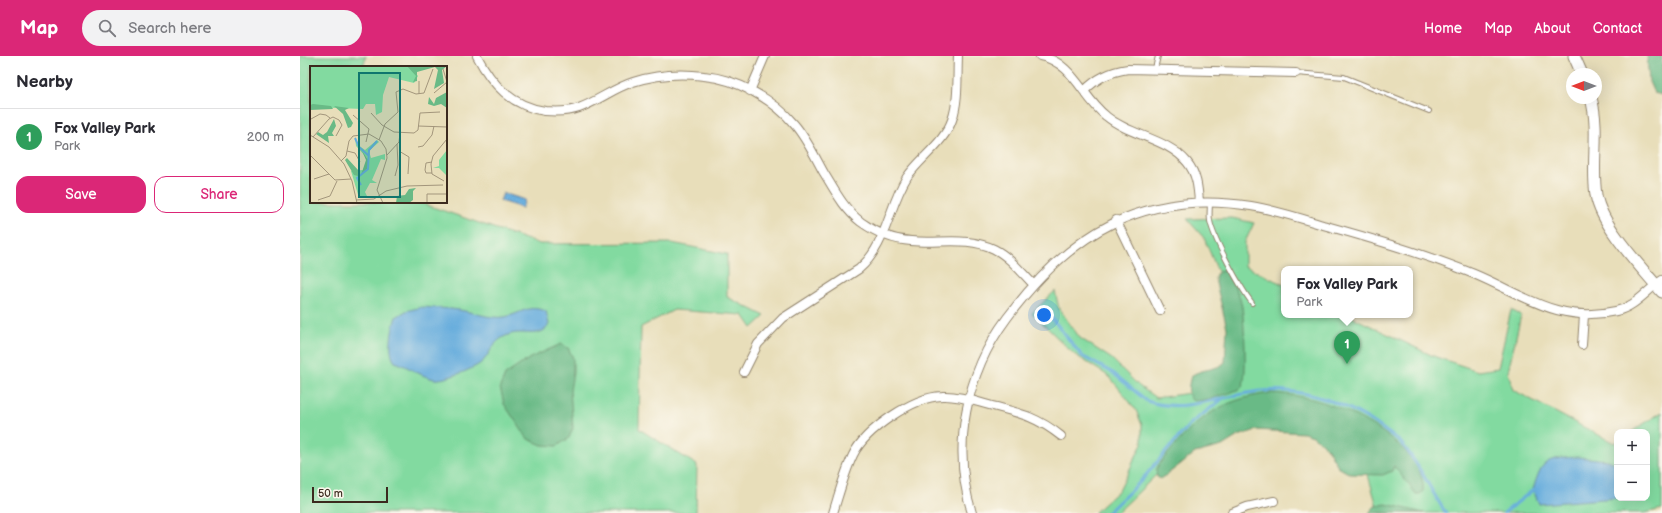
<!DOCTYPE html>
<html lang="en">
<head>
<meta charset="utf-8">
<style>
	:root { --surface:#fff; --page:#f2f2f3; --text:#2b2b33; --muted:#7c7c81; --line:#e1e1e2; --accent:#db2777 }
	body { margin:0; font-family:"Balsamiq Sans",sans-serif; background:var(--page); color:var(--text) }
	.controls { position:absolute; right:12px; bottom:12px; display:grid; overflow:hidden; border-radius:8px; box-shadow:0 4px 16px #0002 }
	.controls button { width:36px; height:36px; display:grid; place-items:center; padding:0; border:0; border-bottom:1px solid var(--line); background:var(--surface); color:var(--text); font:20px sans-serif }
	.compass { position:absolute; left:1266px; top:12px; width:36px; height:36px; border-radius:50%; background:var(--surface); box-shadow:0 4px 16px #0002; rotate:270deg }
	.scale { position:absolute; left:12px; bottom:10px; width:76px; box-sizing:border-box; padding-left:4px; border:2px solid #3b2a1e; border-top:0; font-size:11px; line-height:14px; white-space:nowrap; color:#3b2a1e; -webkit-text-stroke:3px #fbf7ec; paint-order:stroke }
	.you { position:absolute; left:744px; top:259px; width:14px; height:14px; margin:-10px; border:3px solid #fff; border-radius:50%; background:#1a73e8; box-shadow:0 0 0 6px #1a73e833 }
	.badge { display:grid; place-items:center; width:26px; height:26px; border-radius:50%; background:var(--accent); color:#fff; font-size:13px; font-weight:700 }
	.pin { position:absolute; translate:-50% -33px; filter:drop-shadow(0 1px 2px #0008) }
	.pin::after { content:''; position:absolute; top:21px; width:14px; height:12px; background:inherit; clip-path:polygon(0 0,100% 0,50% 100%) }
	.popup { position:absolute; left:981px; top:210px; width:132px; height:52px; box-sizing:border-box; display:grid; place-content:center; border-radius:8px; background:var(--surface); filter:drop-shadow(0 1px 3px #0005); font-size:13px; white-space:nowrap; color:var(--muted) }
	.popup b { font-size:15px; color:var(--text) }
	.popup::after { content:''; position:absolute; left:50%; top:100%; margin-left:-8px; border:8px solid transparent; border-top-color:var(--surface) }
	.list { margin:0; padding:0; list-style:none }
	h2 { display:flex; justify-content:space-between; align-items:center; height:52px; margin:0; padding:0 16px; font-size:17px }
	h2 small { font-size:13px; font-weight:400; color:var(--muted) }
	.list li { display:grid; grid-template-columns:26px 1fr auto; gap:12px; align-items:center; box-sizing:border-box; height:56px; padding:0 16px; border-top:1px solid var(--line) }
	.list b { display:block; font-size:15px; white-space:nowrap }
	.list p { margin:0; font-size:13px; white-space:nowrap; color:var(--muted) }
	.list em { font-size:13px; font-style:normal; color:var(--muted) }
	.actions { display:flex; gap:8px; padding:12px 16px }
	.actions a { flex:1; padding:9px 0; border:1px solid var(--accent); border-radius:12px; text-align:center; font-size:14px; color:var(--accent) }
	.actions .main { background:var(--accent); color:#fff }
	.icon { flex:none; width:22px; height:22px; fill:none; stroke:currentColor; stroke-width:2; stroke-linecap:round; stroke-linejoin:round }
	.map { position:relative; flex:none; width:1362px; height:457px; overflow:hidden }
	header { display:flex; align-items:center; gap:24px; box-sizing:border-box; height:56px; padding:0 20px; background:var(--accent); color:#fff }
	header strong { font-size:19px }
	nav { display:flex; gap:22px; margin-inline-start:auto; font-size:14px }
	.search { width:280px; height:36px; background:var(--page); display:flex; align-items:center; gap:10px; box-sizing:border-box; padding:0 14px; border-radius:22px; color:var(--muted); font-size:15px }
	main { display:flex }
	aside { flex:1; background:var(--surface) }
	.map>svg:first-child { display:block }
</style>
</head>
<body>
<header>
<strong>Map</strong>
<div class="search"><svg class="icon" aria-label="search" viewBox="0 0 24 24"><circle cx="10" cy="10" r="6"/><path d="M15 15l6 6"/></svg>Search here</div>
<nav><a>Home</a><a>Map</a><a>About</a><a>Contact</a></nav>
</header>
<main>
<aside>
<h2>Nearby<small></small></h2>
<ul class="list">
<li><span class="badge" style="background:#2e9e5b">1</span><div><b>Fox Valley Park</b><p>Park</p></div><em>200 m</em></li>
</ul>
<div class="actions"><a class="main">Save</a><a>Share</a></div>
</aside>
<div class="map">
<svg width="1362" height="457" viewBox="0 0 1362 457">
	<rect width="100%" height="100%" fill="#fbf7ec"/>
	<filter id="ink" filterUnits="userSpaceOnUse"><feTurbulence type="fractalNoise" baseFrequency=".025" numOctaves="2"/><feDisplacementMap in="SourceGraphic" scale="8" xChannelSelector="R" yChannelSelector="G"/><feConvolveMatrix kernelMatrix="1 2 1 2 8 2 1 2 1" color-interpolation-filters="sRGB"/></filter>
	<filter id="wash" filterUnits="userSpaceOnUse"><feTurbulence type="fractalNoise" baseFrequency=".012" numOctaves="4" result="noise"/><feDisplacementMap in="SourceGraphic" scale="16" xChannelSelector="R" yChannelSelector="G"/><feGaussianBlur stdDeviation="0.9" result="paint"/><feColorMatrix in="noise" values="0 0 0 0 0 0 0 0 0 0 0 0 0 0 0 0 0 1.4 0 .05"/><feComposite in="paint" operator="in"/></filter>
	<g filter="url(#wash)">
		<rect width="100%" height="100%" fill="#e8deba"/>
		<path fill="#82daa0" stroke="#5e825f" d="M0,0H66L63,11H11V146H118L240,188L372,187L427,198V241L465,260L452,272L443,259L374,254L341,271L339,373L397,409L396,457H0Z
			M932,162L954,167L945,186V210L984,229V259H1048L1133,300L1178,315L1198,312L1211,254L1221,259L1208,316L1213,334L1314,387L1317,385V442H1347V376H1331L1362,356V453L1345,457H1079L1064,405L1011,372L939,366L888,388L817,457H794L820,433L842,388V369L836,354L810,321L774,298L732,257L755,235L759,253L780,282L812,303L839,330L856,342L890,337L932,323V249L904,182L887,163Z"/>
		<path fill="#69ba86" stroke="#527252" d="M1347,0H1362V39L1354,37L1349,26Z
			M921,215H925C933,225 940,239 942,251C944,263 948,323 942,331C937,336 898,348 892,344C886,339 889,327 891,320C901,312 917,315 925,306L927,272L915,223L916,218Z
			M261,288L268,292L273,302V317L270,334L273,372L269,382L257,390L242,389L228,383L223,376L204,348L200,331L205,319L230,302Z
			M971,337C992,338 1012,342 1031,349C1063,361 1126,395 1123,435L1120,438H1116L1094,410L1092,415L1083,419L1050,418L1038,411L1028,393L1013,380L1004,377L957,374L938,380L922,390L895,397L861,423L857,421L856,414L859,408C894,366 915,344 971,337Z
			M1086,448L1124,457H1069L1075,450Z"/>
		<path fill="#67addd" stroke="#516c7e" d="M203,137L225,144L222,152L200,145Z
			M122,251C134,252 147,252 159,254C173,256 190,263 204,261C222,258 226,248 246,255L249,268C242,284 222,273 208,279C194,284 192,294 184,304C178,312 143,325 134,323C120,320 108,310 95,306C87,297 92,272 96,261L106,255Z
			M1277,401L1308,404L1317,408V442L1239,448L1233,434C1242,403 1245,403 1277,401Z"/>
		<g fill="none" stroke-linecap="round" stroke-linejoin="round">
			<path stroke="#67addd" stroke-width="3" d="M746,255L782,300L813,317L847,345C877,356 913,344 943,338C991,327 1044,344 1083,373C1089,378 1097,382 1102,388C1120,409 1130,434 1146,457
				M807,457L839,427L890,368L921,344
				M1204,457L1233,434"/>
		</g>
	</g>
	<g filter="url(#ink)">
		<g fill="none" stroke-linecap="round" stroke-linejoin="round">
			<defs>
				<path id="service" d="M855,13L858,0
					M996,17L1044,21L1129,55
					M910,146C910,152 909,159 910,165C914,184 940,231 952,247"/>
				<path id="minor" d="M177,0C192,29 212,50 245,55C257,56 268,56 279,52C298,45 314,32 333,26C355,19 381,17 404,20C437,23 473,43 494,68C507,83 515,101 524,117C535,135 544,153 561,166C575,176 593,184 611,185C639,188 667,180 694,193C710,201 722,217 734,229
					M740,0C773,6 782,41 806,60C830,80 867,82 887,106C897,118 898,132 899,146
					M450,35L465,0
					M784,35C797,22 809,16 828,13L996,17
					M816,164L860,255
					M1282,289L1284,259
					M444,316L458,288L483,262L559,213C587,189 588,151 607,121C621,101 644,87 652,64C659,44 657,21 658,0
					M533,457C539,438 544,418 553,399C565,374 613,341 642,340C658,339 674,345 689,349C719,357 736,360 761,380
					M672,457C651,391 666,317 707,262C770,177 843,133 951,150C975,154 1000,162 1023,169C1074,183 1125,198 1174,218C1224,239 1258,268 1316,255C1335,251 1346,235 1362,224
					M932,457L947,451L974,445"/>
				<path id="tertiary" d="M1274,0L1282,18
					M1291,42C1300,74 1291,107 1296,139C1301,170 1342,212 1362,236"/>
			</defs>
			<use href="#service" stroke="#92846c" stroke-width="6"/>
			<use href="#minor" stroke="#92846c" stroke-width="10"/>
			<use href="#tertiary" stroke="#92846c" stroke-width="13"/>
			<use href="#service" stroke="#fff" stroke-width="4"/>
			<use href="#minor" stroke="#fff" stroke-width="8"/>
			<use href="#tertiary" stroke="#fff" stroke-width="11"/>
		</g>
	</g>
	<g transform="translate(10 10)">
		<rect width="137" height="137" fill="#e8deba"/>
		<path d="M0,0H100L108,10L104,17L79,11L73,29L72,46L66,49L65,38H56L53,43L0,41ZM45,71L48,79L55,84L67,74L69,76L59,85L61,92L75,88V94L71,93L62,114L67,117H60L55,126L58,132H49L41,105L53,104L56,99L57,92L46,80ZM137,84V110L129,102H123L129,100V94Z" fill="#82daa0"/>
		<path d="M97,0H137L132,4L134,17L124,23L128,4L125,1L107,6V15L103,16L106,10ZM137,26V42L131,38L124,40L118,38L119,31L124,38L126,32ZM3,38L21,40L23,43L0,44V39ZM24,40L39,42L35,44L43,57L41,61L38,62L33,48ZM24,53L26,60L22,67L24,70H18L19,77L6,68L8,66L13,69L17,66ZM52,85L59,95L57,103L51,109L56,94ZM37,92L49,105L48,110L44,109L35,94ZM106,122L103,125V134L99,137H86L87,130L95,129L99,123Z" fill="#69ba86"/>
		<path fill="none" stroke="#67addd" stroke-width="2" d="M45,72L49,81L59,90M51,119L47,112L58,103L59,84L67,75"/>
		<path fill="none" stroke="#a3967c" stroke-width="1" d="M109,15V28M124,27L137,16L133,3M61,47L72,59L84,66L104,67L108,64L110,47L130,46M43,49L59,63L56,76M1,53L10,48L16,49L20,52M108,60L137,61M0,69L19,81L34,98L42,115L47,137M3,71L19,53L23,51L29,54L32,59L26,70M69,74L75,58L88,46L86,26L93,23L106,28L114,27L123,3M108,81L113,80L122,69L124,60M37,85L45,87L50,96M89,85L99,91L98,108M0,89L25,114L41,113M77,89L89,76L90,67M31,95L36,90L39,75L43,70L59,68L71,75L76,83L77,92L67,124L73,137M122,96L116,97L115,104L116,107H122M85,110L88,99L87,78M4,113L19,108M134,115L122,108L121,98L123,90L137,73M8,134L20,130L27,115M46,134L64,133L76,125L97,120L133,119M117,137V128H137"/>
		<path fill="#0f766e" fill-opacity="0.15" stroke="#0f766e" stroke-width="2" d="M49,7H90V131H49Z"/>
		<rect width="137" height="137" fill="none" stroke="#3b2a1e" stroke-width="2"/>
	</g>
</svg>
<div class="controls">
<button>+</button>
<button>−</button>
</div>
<svg class="compass" viewBox="-18 -18 36 36"><path d="M0-13l5 13h-10z" fill="#e53935"/><path d="M0 13l5-13h-10z" fill="#7c7c81"/></svg>
<div class="scale">50 m</div>
<div class="you"></div>
<div class="pin badge" style="left:1047px;top:308px;background:#2e9e5b">1</div>
<div class="popup"><b>Fox Valley Park</b>Park</div>
</div>
</main>
</body>
</html>
